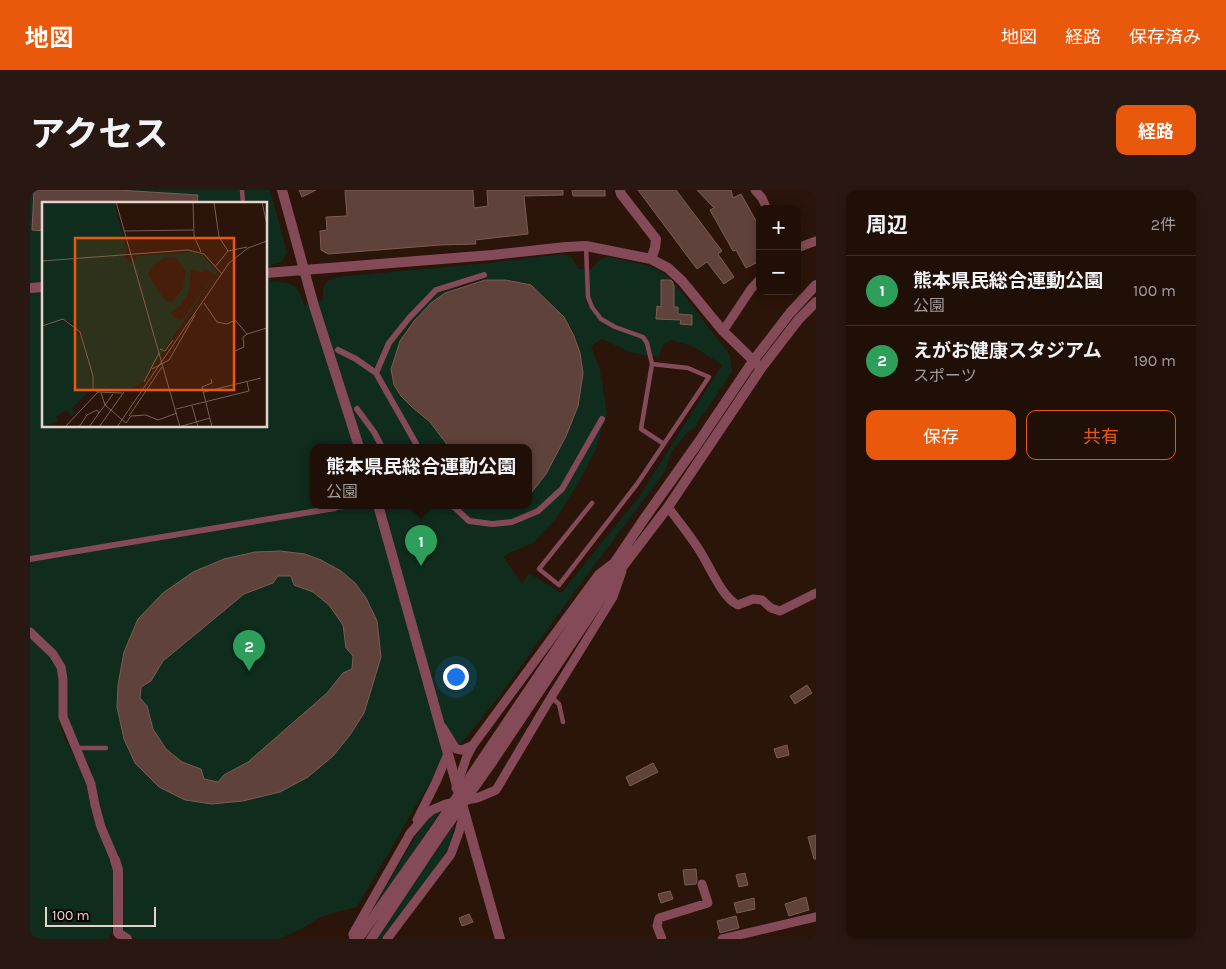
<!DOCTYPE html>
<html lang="ja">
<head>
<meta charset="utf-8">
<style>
	:root { --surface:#200f07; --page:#281811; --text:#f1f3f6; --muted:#a29c9b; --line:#3d2f28; --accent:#ea580c }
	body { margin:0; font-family:Karla,"Noto Sans JP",sans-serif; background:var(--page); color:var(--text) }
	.controls { position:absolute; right:15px; top:15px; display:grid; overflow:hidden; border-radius:10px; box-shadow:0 2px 12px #0003 }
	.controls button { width:45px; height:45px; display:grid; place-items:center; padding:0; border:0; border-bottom:1px solid var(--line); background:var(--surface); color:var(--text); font:25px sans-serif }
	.scale { position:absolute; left:15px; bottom:12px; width:111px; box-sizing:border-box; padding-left:5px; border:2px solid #e4d3cc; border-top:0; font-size:14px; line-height:18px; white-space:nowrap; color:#e4d3cc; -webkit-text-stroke:4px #0c0402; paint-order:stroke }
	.you { position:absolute; left:425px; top:486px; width:18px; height:18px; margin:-12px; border:4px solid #fff; border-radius:50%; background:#1a73e8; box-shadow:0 0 0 8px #1a73e833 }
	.badge { display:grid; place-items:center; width:32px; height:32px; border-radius:50%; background:var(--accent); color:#fff; font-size:16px; font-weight:700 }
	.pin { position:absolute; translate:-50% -41px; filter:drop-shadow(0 1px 2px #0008) }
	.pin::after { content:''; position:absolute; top:26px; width:18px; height:15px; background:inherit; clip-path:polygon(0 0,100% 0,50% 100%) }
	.popup { position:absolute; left:280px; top:254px; width:222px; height:65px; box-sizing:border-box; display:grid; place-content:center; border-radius:10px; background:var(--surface); filter:drop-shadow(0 1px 4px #0005); font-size:16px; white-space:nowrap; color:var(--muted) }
	.popup b { font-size:19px; color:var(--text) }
	.popup::after { content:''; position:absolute; left:50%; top:100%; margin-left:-10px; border:10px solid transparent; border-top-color:var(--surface) }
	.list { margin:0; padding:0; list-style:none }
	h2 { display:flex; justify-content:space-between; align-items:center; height:65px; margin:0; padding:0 20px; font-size:21px }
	h2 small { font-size:16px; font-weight:400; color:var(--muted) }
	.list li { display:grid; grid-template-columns:32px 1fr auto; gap:15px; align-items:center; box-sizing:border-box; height:70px; padding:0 20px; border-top:1px solid var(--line) }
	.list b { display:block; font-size:19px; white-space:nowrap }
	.list p { margin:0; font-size:16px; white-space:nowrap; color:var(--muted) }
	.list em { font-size:16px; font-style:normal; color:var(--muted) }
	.actions { display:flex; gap:10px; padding:15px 20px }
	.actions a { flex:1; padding:11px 0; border:1px solid var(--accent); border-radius:10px; text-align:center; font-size:18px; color:var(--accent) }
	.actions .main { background:var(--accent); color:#fff }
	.map { position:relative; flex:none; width:786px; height:749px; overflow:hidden; border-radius:10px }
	header { display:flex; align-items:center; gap:30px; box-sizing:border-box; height:70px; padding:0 25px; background:var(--accent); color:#fff }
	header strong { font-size:24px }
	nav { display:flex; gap:28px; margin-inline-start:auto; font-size:18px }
	.intro { display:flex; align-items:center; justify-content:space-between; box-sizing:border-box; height:120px; padding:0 30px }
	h1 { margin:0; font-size:35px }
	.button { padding:12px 22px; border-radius:10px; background:var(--accent); color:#fff; font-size:18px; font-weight:700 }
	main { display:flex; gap:30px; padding:0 30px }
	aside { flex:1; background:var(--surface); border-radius:10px; box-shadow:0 2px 12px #0003 }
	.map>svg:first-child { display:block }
</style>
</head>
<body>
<header>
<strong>地図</strong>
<nav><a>地図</a><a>経路</a><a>保存済み</a></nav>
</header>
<div class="intro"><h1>アクセス</h1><a class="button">経路</a></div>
<main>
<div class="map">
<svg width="786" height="749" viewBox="0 0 786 749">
	<rect width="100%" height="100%" fill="#2b1409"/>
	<path fill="#0f2c1d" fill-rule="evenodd" d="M0,0H240L257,62L252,72L241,75V92C262,92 268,93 274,115L293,110C292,98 294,91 306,87L458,73L532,64L541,67L549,79L560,80L568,71L572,68L580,67L620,76L634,83L647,96L700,165L702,182L664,238L656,244L642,261L634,283L551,393L471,504L434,550L415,566L327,717L293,726L269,740L249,749H106L94,742L82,654L67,614L62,582L37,530L38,493L36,481L20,455L0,438ZM14,14H236V236H14ZM460,89C497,89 504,95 529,121C573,170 545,235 516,283C509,294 499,302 498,315C486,315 476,317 464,315H284V257H419C413,249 408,240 401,232C389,220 370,211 364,194C360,181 363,172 367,160C381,121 419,93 460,89ZM572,149L602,163L629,167L633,154L642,150L664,157L692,175L609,307L531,403L499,383L492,394L473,366L503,353L525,330L549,292L565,261L577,224L570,180L561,156Z
		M0,447L14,459L27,479L30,489L29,527L32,542L57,594L60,614L67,635L84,677L82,743L78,749H0Z
		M413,618L330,739L396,629Z
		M425,633L420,654L413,667L351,749H346Z"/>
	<path fill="#60423c" stroke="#7b5c55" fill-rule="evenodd" d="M4,0H87L168,5L167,14H14V41L2,40Z
		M269,0H286L272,7Z
		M315,0H443L444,18L458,16L457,0H533V5L494,6L498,44L445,50L446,54L410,55L298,64L291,60L290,41L297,40L296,27L317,26Z
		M542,0H575V6H543Z
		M608,0H646L692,61L688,64L704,87L694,94L677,72L667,79Z
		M667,0H701L703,8L711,4L730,38V71L716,78L706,60L703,61L680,20L684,18Z
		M455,90H476L501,95L534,127L544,146L550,163L553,183L548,216L536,246L516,284L498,307V257H419L400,232L382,217L371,206L364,195L361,179L365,167L370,151L384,131L401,113L415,103Z
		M631,90H641L643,92V95H644V117H648V124L662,125V135L650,134L651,130L626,129L627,116L631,117Z
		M250,361L275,364L291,370L311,381L325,393L336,408L347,431L351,467L334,523L320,545L303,566L278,587L250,602L213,611L182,614L155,610L129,597L105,573L94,549L87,517L88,495L94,462L108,429L133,403L163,382L194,369L225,362ZM248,386H261L264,395L283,402L299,415L313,435L316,458L323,466L322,479L313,483L297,503L218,572L194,585L188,592L174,589L171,579L152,572L136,559L123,539L117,516L110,508L111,497L121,491L133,471L214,404L243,393Z
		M777,495L782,503L765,514L760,506Z
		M757,555L759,565L747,568L744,559Z
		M623,573L628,582L600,596L596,587Z
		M786,645V669H784L778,647Z
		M666,679L667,690L666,694L655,695L653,680Z
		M715,683L718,695L709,697L706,685Z
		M640,701L643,709L631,713L628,704Z
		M776,707L779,720L759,726L755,714Z
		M724,708L725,719L707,723L704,713Z
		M439,724L443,732L432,736L429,728Z
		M706,726L709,738L690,743L687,731Z"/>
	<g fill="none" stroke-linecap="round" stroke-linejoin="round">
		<path stroke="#854a58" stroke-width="4.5" d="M212,0L213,14
			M556,56L558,107L562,117L571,129L585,137L613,147L617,153L622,174
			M562,313L509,379L529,395L607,294L679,187L658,178L622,174L611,239L634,254
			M305,318L327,315
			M521,507L529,514L533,532
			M45,558H76"/>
		<path stroke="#854a58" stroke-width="6" d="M308,160L326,169L346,183L388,257
			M346,183L359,153L379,128L406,100L454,85
			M327,219L344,242L352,257
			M422,315L439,331L462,334L482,332L508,321L532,299L572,229
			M0,369L305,318"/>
		<path stroke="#854a58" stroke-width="9" d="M725,0L732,8L737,19
			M767,58L786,51
			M693,141L721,99L730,89
			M638,317C648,331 659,344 668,358C679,374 691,407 708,415L723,409L732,410L741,418L750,421L786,403
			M0,442L23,464L31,477L33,489V527L61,594L65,615L71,637L85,670
			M413,538L426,559L432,560L443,555L569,384L582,374
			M426,598L437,566L443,555
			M387,630L406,592L417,566
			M379,645L395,626L402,620L416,614L447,608L466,600L517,514L583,407L592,381
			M324,749L323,744L381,642
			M357,749L421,664L429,642L434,622
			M632,749L627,736L629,728L678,713L672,694
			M692,749L786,727"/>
		<path stroke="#854a58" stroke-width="10" d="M252,0L284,116L329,257
			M590,0L591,4L626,49L625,58L621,69
			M236,83L462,65L536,57L556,56L621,69L638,78L652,91L693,141L728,175
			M0,98L14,97
			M348,315L470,749
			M453,568L614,329L668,253L723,171L760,123L786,95
			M462,572L593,376L638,317L732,177L769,129L786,112
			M85,670L88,680V743L97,749
			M328,749L405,640
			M341,749L411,644"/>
		<path stroke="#854a58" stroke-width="10" d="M405,640L453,568
			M411,644L462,572"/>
	</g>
	<g transform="translate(12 12)">
		<rect width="225" height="225" fill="#2b1409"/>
		<path d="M0,0H72L85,49L82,55L89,60L95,54L149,50L161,53L175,70L99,182L79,190H58L52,187L40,134L25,118L0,124ZM123,55L134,56L144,70L141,86L129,101L122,97L106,73L111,63ZM149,67L160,70L163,67L173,72L140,118L132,116L129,111L139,103L147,89ZM22,118L39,136L50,174L49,187L30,206L33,211L30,214L24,208L14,215L16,219L0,225V125Z" fill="#0f2c1d" fill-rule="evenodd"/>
		<path fill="none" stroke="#756057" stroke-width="1" d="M74,0L138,225M151,0L152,34L159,50M172,0L177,35L186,49M220,0L225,23M82,29L151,28M0,59L146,48L162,52L180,72M173,65L186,49L205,45M162,101L175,120L185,122L193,118L205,132L225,126M0,124L21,117L38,130L51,174V187L56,190M118,147L123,149L131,138M193,149L202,145L201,135L205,132M110,167L127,158L153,113M169,177L170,181L160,185L170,225M102,180L117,151M162,190L219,176M59,191L63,203L84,221L89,214L104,213L116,218L135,211M150,204L156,225M134,207L207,189L205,180M87,214L120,165M140,224L168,216M23,225L56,190L80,191M37,225L45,213L55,208L57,211L71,192M47,225L57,211M57,225L82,190M75,225L187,61L206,46L225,39"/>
		<path fill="#e8590c" fill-opacity="0.15" stroke="#e8590c" stroke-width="2.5" d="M33,36H192V188H33Z"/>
		<rect width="225" height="225" fill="none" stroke="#e4d3cc" stroke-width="2.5"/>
	</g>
</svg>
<div class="controls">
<button>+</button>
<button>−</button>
</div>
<div class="scale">100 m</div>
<div class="you"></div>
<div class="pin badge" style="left:391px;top:376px;background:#2e9e5b">1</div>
<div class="popup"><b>熊本県民総合運動公園</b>公園</div>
<div class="pin badge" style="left:219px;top:481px;background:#2e9e5b">2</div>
</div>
<aside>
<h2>周辺<small>2件</small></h2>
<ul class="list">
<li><span class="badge" style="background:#2e9e5b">1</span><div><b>熊本県民総合運動公園</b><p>公園</p></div><em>100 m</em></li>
<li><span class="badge" style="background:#2e9e5b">2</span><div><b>えがお健康スタジアム</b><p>スポーツ</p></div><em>190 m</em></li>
</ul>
<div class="actions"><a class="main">保存</a><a>共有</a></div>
</aside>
</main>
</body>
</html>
